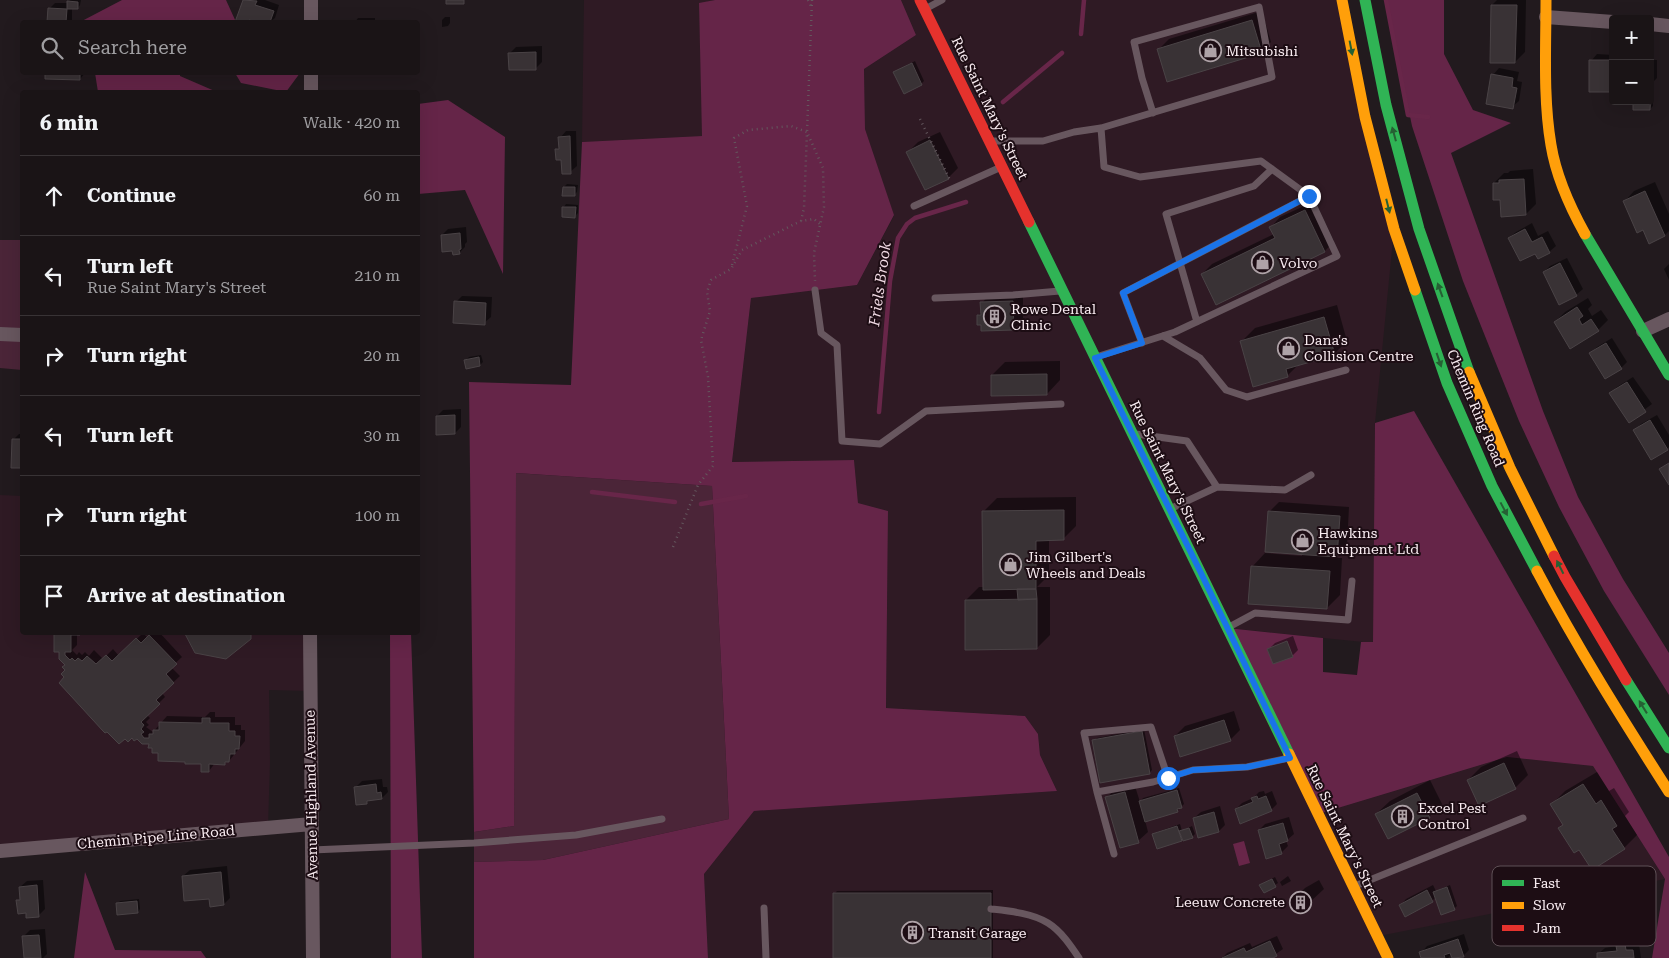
<!DOCTYPE html>
<html lang="en">
<head>
<meta charset="utf-8">
<style>
	:root { --surface:#1a1416; --page:#231d1f; --text:#f1f3f6; --muted:#9f9ea1; --line:#383335 }
	body { margin:0; font-family:"Roboto Serif",serif; background:var(--page); color:var(--text) }
	.controls { position:absolute; right:15px; top:15px; display:grid; overflow:hidden; border-radius:5px; box-shadow:0 5px 20px #0002 }
	.controls button { width:45px; height:45px; display:grid; place-items:center; padding:0; border:0; border-bottom:1px solid var(--line); background:var(--surface); color:var(--text); font:25px sans-serif }
	.stop { position:absolute; width:15px; height:15px; margin:-11px; border:4px solid #1a73e8; border-radius:50%; background:#fff }
	.stop.end { background:#1a73e8; border-color:#fff; box-shadow:0 1px 5px #0008 }
	.list { margin:0; padding:0; list-style:none }
	h2 { display:flex; justify-content:space-between; align-items:center; height:65px; margin:0; padding:0 20px; font-size:21px }
	h2 small { font-size:16px; font-weight:400; color:var(--muted) }
	.list li { display:grid; grid-template-columns:32px 1fr auto; gap:15px; align-items:center; box-sizing:border-box; height:80px; padding:0 20px; border-top:1px solid var(--line) }
	.list b { display:block; font-size:19px; white-space:nowrap }
	.list p { margin:0; font-size:16px; white-space:nowrap; color:var(--muted) }
	.list em { font-size:16px; font-style:normal; color:var(--muted) }
	.icon { flex:none; width:28px; height:28px; fill:none; stroke:currentColor; stroke-width:2; stroke-linecap:round; stroke-linejoin:round }
	.map { position:relative; flex:none; width:1669px; height:958px; overflow:hidden }
	.search { position:absolute; background:var(--surface); box-shadow:0 5px 20px #0002; left:20px; top:20px; width:400px; height:55px; display:flex; align-items:center; gap:12px; box-sizing:border-box; padding:0 18px; border-radius:5px; color:var(--muted); font-size:19px }
	.panel { position:absolute; background:var(--surface); box-shadow:0 5px 20px #0002; left:20px; top:90px; width:400px; height:545px; border-radius:5px }
	.map>svg:first-child { display:block }
</style>
</head>
<body>
<div class="map">
<svg width="1669" height="958" viewBox="0 0 1669 958">
	<rect width="100%" height="100%" fill="#221a1e"/>
	<path fill="#2f1a24" d="M584,0H715L699,4L703,136L582,142Z
		M901,0H1342L1394,229L1375,423L1373,643L1227,628L1318,814L1507,757L1593,766L1665,879L1379,936L1389,958H708L704,874L754,811L1057,791L1040,755L1038,734L1025,716L886,708L888,511L858,503L854,460L732,462L751,298L857,285L894,216L865,129L864,69L916,35Z
		M0,495L22,496V632L310,633L309,691L269,690L270,762L268,827L0,851Z"/>
	<path fill="#4b2538" d="M0,240H22V370L0,368Z
		M515,473L712,486L729,819L543,860L474,862V832L514,826Z"/>
	<path fill="#652548" d="M122,0H226L236,22H80Z
		M715,0H901L916,35L864,69L865,129L894,215L857,285L751,298L732,462L854,460L858,503L888,511L886,708L1025,716L1038,734L1040,755L1057,791L754,811L704,874L708,958H474V862L543,860L729,819L712,486L516,473L514,826L474,832L469,382L571,385L582,142L702,136L699,3Z
		M1386,0H1444V54L1473,110L1511,123L1451,153L1543,411L1578,497L1623,579L1669,653V695L1604,591L1559,507L1519,421L1463,281L1412,126Z
		M95,73H180V76L217,92H98Z
		M235,73H300L286,92L241,83Z
		M448,100L505,137L503,274L465,190L418,194V104Z
		M1414,411L1669,857V958H1652L1665,879L1593,766L1507,757L1318,814L1227,628L1323,638V672L1357,675L1361,642H1373L1375,423Z
		M390,633H411L422,958H391Z
		M85,872L115,950L201,951L206,958H74Z"/>
	<path fill="#682649" d="M1244,841L1250,863L1239,866L1233,844Z"/>
	<path fill="#0007" d="M70,0H81L80,5L78,8H72V22H49V9L55,3H68Z
		M244,0H265L279,5L275,18L270,22H262L252,20L249,22H236Z
		M1497,0H1526L1525,52L1515,62L1492,5Z
		M1262,11L1271,42L1261,52L1159,49L1169,39Z
		M445,17H450V23L448,26L442,27V20Z
		M358,18H375V22H355Z
		M542,46V62L536,68L510,53L516,47Z
		M1597,54L1613,55V89L1611,91L1591,61Z
		M1650,60H1657V78L1651,84Z
		M915,61L924,81L921,84L895,72Z
		M1499,68L1519,72L1517,81L1522,82L1519,101L1512,107L1493,75Z
		M47,72H86L80,79Z
		M1650,90H1653V106L1650,109Z
		M44,91H60V92H43Z
		M566,131H576L577,166L570,172L557,149L560,146V138Z
		M940,132L958,168L948,178L908,152L918,142Z
		M1533,169L1536,204L1526,214L1501,198L1494,183L1504,173H1508L1510,171Z
		M1655,182L1669,214V231L1665,235L1644,228L1625,201L1634,191Z
		M567,184L578,185L577,192L574,195L564,187Z
		M1315,201L1334,241L1325,251L1216,303L1202,274L1212,264L1274,234L1271,227L1280,217Z
		M566,204L578,205V213L575,216L564,207Z
		M1532,223L1538,236L1548,231L1556,246L1549,252H1535L1509,238L1516,232Z
		M466,227L467,242L465,244V247L459,253L442,235L448,229Z
		M1567,258L1583,289L1576,295L1544,272L1550,266Z
		M1669,264V280L1664,269Z
		M1023,292V319L1014,329L982,324L978,315L982,312V303L991,293Z
		M462,296L492,297L491,317L484,323L456,302Z
		M1588,298L1592,305L1588,309L1592,316L1601,310L1608,320L1598,330L1555,322L1565,312Z
		M1337,305L1347,341L1334,354L1299,364L1287,376L1242,341L1255,328Z
		M1612,338L1627,362L1621,368L1590,354L1597,347Z
		M481,355L483,362L480,365L466,360L469,357Z
		M1060,361V380L1047,394L992,375L1005,362Z
		M1633,377L1652,404L1629,421L1611,394L1617,387Z
		M461,409V427L455,433L437,416L443,410Z
		M1657,415L1669,435V447L1667,449L1635,430L1641,424Z
		M19,434H22V466H12L13,440Z
		M1076,497V526L1063,539H1049V575L1037,587H1050V635L1037,648L966,600L979,587H984V511L997,498Z
		M1279,502L1349,507L1347,546L1335,558H1342L1340,595L1327,608L1252,567L1265,553L1302,556V553L1269,512Z
		M55,632L77,633V645L72,650L77,655L79,652L82,655L85,652L89,656L94,650L103,659L113,649L119,656L143,633L148,638L153,632H159L182,657L171,667L180,676L162,693L165,697L147,715L150,718L146,722L149,725L146,727L153,732L167,716L205,717L210,712H215V717H235V725H241V730H245V741L229,761L225,763H215L209,771L202,763L186,760L159,752L150,743L66,677V665Z
		M1293,636L1298,650L1292,656L1269,649L1275,643Z
		M1234,711L1240,730L1230,740L1175,736L1185,726Z
		M1144,729L1152,770L1149,773L1094,741L1097,738Z
		M1517,751L1528,775L1515,788L1468,780L1481,767Z
		M1597,772L1609,791L1614,788L1629,812L1625,816L1637,835L1624,848H1580L1560,828L1564,824L1552,804L1565,791Z
		M382,779L383,787H387L388,792L382,798L370,799L367,803L356,787L362,781Z
		M1430,780L1442,804L1429,817L1376,814L1390,801Z
		M1134,783L1140,802L1143,798L1179,788L1184,804L1177,811L1145,820L1148,832L1138,841L1107,797L1117,788Z
		M1264,791L1265,794L1272,791L1277,804L1271,810L1236,809L1242,803L1253,798L1259,792Z
		M1220,806L1225,825L1219,831L1194,818L1201,812Z
		M1289,817L1294,834L1286,841L1288,846L1281,853L1259,830L1265,824Z
		M1180,824L1182,831L1192,826L1195,834L1192,837H1183L1181,840L1154,834L1157,832Z
		M227,866L230,898L224,904L210,898L183,876L190,870Z
		M1288,876L1291,881L1282,886L1280,882Z
		M1275,877L1278,883L1264,892L1261,885Z
		M43,880L45,909L39,915L28,916L27,912L18,901L21,898L20,887L27,881Z
		M1319,880L1324,889L1310,902L1292,901L1305,888Z
		M1433,885L1436,891L1450,885L1457,906L1455,908L1442,913L1436,897L1432,901L1400,906L1406,899Z
		M993,890V958H835L834,894L837,891Z
		M139,899L140,909L138,912L117,904L120,901Z
		M1647,913L1648,935L1645,938L1631,939L1632,945L1639,944L1641,958H1599L1598,954L1605,948L1617,946L1623,940L1627,939L1626,916L1629,914Z
		M45,929L47,954L43,958H25L23,937L30,930Z
		M1464,934L1469,950L1463,956L1454,958L1452,954L1448,958H1423L1421,953L1427,946Z
		M1277,936L1283,949L1273,956L1274,958H1222L1227,953L1250,943L1252,947Z"/>
	<g fill="none" stroke-linecap="round" stroke-linejoin="round">
		<path stroke="#682649" stroke-width="4.5" d="M1386,0L1408,115L1428,117
			M1081,34L1084,0
			M1003,102L1062,53
			M879,412L890,281L898,238L907,224L915,218L966,202
			M592,492L675,502
			M701,504L746,496"/>
	</g>
	<path fill="#393235" stroke="#4a4346" d="M243,0L257,1L255,5L274,11L270,22H257L249,20L248,22H235Z
		M446,0H464V4H446Z
		M67,1L78,2V9H67Z
		M1491,5H1517L1515,63H1490Z
		M48,8L67,9L66,22H47Z
		M1252,20L1262,53L1167,82L1157,49Z
		M536,52V70H509L508,53Z
		M1589,60H1611V92H1589Z
		M912,63L922,85L904,94L893,72Z
		M45,72H80V80L45,79Z
		M1491,74L1513,78L1512,87L1517,88L1513,109L1486,104Z
		M1651,93L1650,110H1633V101H1650Z
		M570,136L571,174H562L561,160H556L555,149H559L558,137Z
		M930,140L949,179L925,190L906,152Z
		M1524,179L1526,215L1501,217L1500,200H1493V183H1499V180Z
		M563,187H575V196H562Z
		M1645,191L1665,236L1649,244L1643,230L1637,233L1623,201Z
		M562,207H576L575,218L562,217Z
		M1305,210L1325,252L1216,305L1201,274L1275,238L1269,227Z
		M1525,229L1532,242L1542,237L1550,253L1538,259L1535,254L1520,261L1508,238Z
		M460,233L461,249L459,250L460,254L453,255L452,251L442,252L441,235Z
		M1560,263L1577,296L1559,305L1543,272Z
		M454,301L486,303L485,325L453,323Z
		M1013,301L1014,330L981,331V325H977V315H981L980,302Z
		M1577,307L1583,316L1579,319L1582,325L1591,319L1599,331L1570,349L1554,322Z
		M1324,317L1335,355L1286,369L1288,377L1253,387L1240,341Z
		M1606,343L1622,369L1605,379L1589,353Z
		M479,357L480,366L466,369L464,360Z
		M1047,374V395L991,396V375Z
		M1627,382L1646,412L1629,423L1609,393Z
		M455,415V434L436,435V416Z
		M1650,420L1668,450L1651,460L1633,430Z
		M12,439H22V468H11Z
		M1669,463V485L1659,469Z
		M1064,510V540L1036,541V589L983,590L982,511Z
		M1268,511L1340,516L1337,557L1265,552Z
		M1251,566L1330,571L1327,609L1248,604Z
		M1017,589H1036L1037,599L1018,600Z
		M1037,599V649L965,650V600Z
		M46,632H80V635H71V652H65V655L70,660L72,658L75,661L78,658L82,661L87,656L96,664L106,655L112,661L136,638L141,643L149,635L177,664L166,674L174,683L156,700L160,704L141,722L144,725L141,729L144,732L141,734L144,738H149V734H153V730H159V722L202,723V718H210V723H229V731H235V736H240L239,749H235V754H230L229,762H225V765L209,764V772H201V764H185V762L158,761V753H152V748H148L149,744H142L137,739L134,741L132,738L128,742L125,739L119,744L107,732L105,733L103,731L59,683L64,677L61,674L65,670L62,667L65,665L59,659V652H54V634Z
		M184,632H251V639L226,659L195,653Z
		M1287,641L1293,657L1273,664L1267,649Z
		M1224,720L1231,741L1180,757L1174,736Z
		M1142,731L1150,774L1100,783L1092,740Z
		M1504,763L1516,789L1479,806L1467,780Z
		M376,784L377,793L381,792L382,799L367,801V804L356,805L354,787Z
		M1583,784L1596,804L1601,800L1617,826L1612,829L1625,849L1592,870L1579,850L1574,853L1558,828L1563,825L1550,804Z
		M1177,790L1182,808L1177,809L1178,812L1145,822L1139,801Z
		M1125,792L1139,843L1120,848L1105,797Z
		M1417,793L1430,818L1388,839L1375,814Z
		M1257,796L1258,799L1266,796L1272,811L1240,824L1235,809L1253,802L1251,798Z
		M1214,812L1219,832L1198,838L1193,818Z
		M1283,823L1288,841L1279,844L1282,854L1266,859L1258,830Z
		M1177,826L1182,841L1157,849L1152,834Z
		M1189,828L1193,838L1183,841L1179,831Z
		M221,872L224,905L210,907L209,899L184,901L182,876Z
		M1272,879L1276,887L1264,893L1259,885Z
		M37,885L39,917L26,918V913L18,914L16,900H20L19,887Z
		M1447,887L1455,910L1441,915L1433,892Z
		M1427,890L1433,902L1405,917L1399,905Z
		M1305,892L1311,903L1296,911L1290,901Z
		M833,893H991V958H833Z
		M137,901L138,913L117,915L116,903Z
		M39,935L41,958H24L22,936Z
		M1458,939L1464,957L1452,958L1450,953L1444,955L1445,958H1421L1419,952Z
		M1270,941L1277,956L1273,958H1222L1244,948L1246,952Z
		M1625,944L1626,950H1633L1634,958H1597V953L1617,951L1616,946Z"/>
	<g fill="none" stroke-linecap="round" stroke-linejoin="round">
		<path stroke="#64585e" stroke-width="2.5" stroke-dasharray="1 4" stroke-linecap="butt" d="M808,0L811,6
			M812,0L807,132L823,168L824,207L814,253L815,281
			M920,119L950,180
			M732,265L747,206L734,138L748,130L791,126L807,132L804,208L801,221
			M673,547L698,485L713,466L708,377L701,340L710,311L707,292L711,280L731,269L742,250L801,221L814,219L820,224"/>
		<path stroke="#68575f" stroke-width="7" d="M927,8L942,0
			M993,141H1043L1074,132L1101,128L1272,77L1259,7L1134,42L1142,78L1153,113
			M914,206L999,168
			M815,290L821,333L837,345L842,441L880,444L926,411L1061,404
			M935,298L1013,295L1060,291
			M1197,322L1166,214L1254,186L1272,169
			M1163,336L1200,358L1226,390L1247,397L1346,370
			M1142,343L1123,293L1309,196
			M1096,357L1175,332L1337,256L1309,196L1261,161L1140,177L1104,167L1101,128
			M1136,434L1187,441L1217,487
			M1172,508L1217,487L1285,490L1311,475
			M1229,627L1255,613L1348,620L1352,581
			M1097,792L1084,733L1151,727L1168,778
			M312,850L474,843L576,835L662,819
			M1114,854L1097,792L1153,782L1193,770L1247,767L1289,758
			M1355,886L1523,818
			M764,908L766,958
			M991,909C1009,911 1032,913 1048,923C1061,931 1071,946 1079,958"/>
		<path stroke="#68575f" stroke-width="14" d="M1546,17L1613,22
			M311,22V0
			M1650,24L1669,26
			M311,92V72
			M1643,331L1669,319
			M0,334L22,335
			M310,632L313,958
			M0,851L312,824"/>
		<path stroke="#30b455" stroke-width="11" d="M1365,0L1386,105L1419,229L1469,372
			M1029,222L1289,754
			M1585,234L1669,375
			M1415,290L1447,383L1492,486L1537,571
			M1626,680L1669,748"/>
		<path stroke="#ff9f0a" stroke-width="11" d="M1342,0L1365,117L1394,229L1415,290
			M1546,0C1546,48 1543,98 1551,145C1556,176 1570,207 1585,234
			M1469,372L1510,468L1554,556
			M1537,571C1577,647 1623,720 1669,792
			M1289,754L1388,958"/>
		<path stroke="#e5322d" stroke-width="11" d="M920,0L1029,222
			M1554,556L1565,577L1626,680"/>
	</g>
	<defs><path id="oneway-solid" d="M-6-.8H1V-3.2L6.5 0L1 3.2V.8H-6Z" transform="scale(1.25)"/></defs>
	<g fill="#266034">
		<use href="#oneway-solid" transform="translate(1351 48) rotate(79)"/>
		<use href="#oneway-solid" transform="translate(1394 134) rotate(-105)"/>
		<use href="#oneway-solid" transform="translate(1388 206) rotate(76)"/>
		<use href="#oneway-solid" transform="translate(1440 290) rotate(-110)"/>
		<use href="#oneway-solid" transform="translate(1439 360) rotate(71)"/>
		<use href="#oneway-solid" transform="translate(1504 509) rotate(62)"/>
		<use href="#oneway-solid" transform="translate(1560 567) rotate(-117)"/>
		<use href="#oneway-solid" transform="translate(1643 707) rotate(-122)"/>
	</g>
	<g fill="none" stroke-linecap="round" stroke-linejoin="round">
		<path stroke="#1a73e8" stroke-width="6" d="M1168,778L1193,770L1247,767L1290,758L1200,571L1095,358L1142,343L1123,293L1309,196"/>
	</g>
	<defs>
		<symbol id="shop-ring" viewBox="-11 -11 22 22"><circle r="9.5" fill="#1d0d14" stroke="#aea2a7" stroke-width="1.5"/><path d="M-5-2.5h2.3a2.7 3.5 0 0 1 5.4 0H5L5.5 6h-11ZM-1.5-2.5h3a1.5 2.3 0 0 0-3 0Z" fill="#aea2a7"/></symbol>
		<symbol id="building-ring" viewBox="-11 -11 22 22"><circle r="9.5" fill="#1d0d14" stroke="#aea2a7" stroke-width="1.5"/><path d="M-4-6H4V6H1V3H-1V6H-4ZM-2.5-4.3h1.7v1.8h-1.7ZM.8-4.3h1.7v1.8H.8ZM-2.5-1h1.7V.8h-1.7ZM.8-1h1.7V.8H.8Z" fill="#aea2a7"/></symbol>
	</defs>
	<g fill-rule="evenodd">
		<use href="#shop-ring" x="1198" y="38" width="25" height="25"/>
		<use href="#shop-ring" x="1250" y="250" width="25" height="25"/>
		<use href="#building-ring" x="982" y="304" width="25" height="25"/>
		<use href="#shop-ring" x="1276" y="336" width="25" height="25"/>
		<use href="#shop-ring" x="1290" y="528" width="25" height="25"/>
		<use href="#shop-ring" x="998" y="552" width="25" height="25"/>
		<use href="#building-ring" x="1390" y="804" width="25" height="25"/>
		<use href="#building-ring" x="1288" y="890" width="25" height="25"/>
		<use href="#building-ring" x="900" y="920" width="25" height="25"/>
	</g>
	<g text-anchor="middle" dominant-baseline="central" stroke-width="4" stroke-linejoin="round" paint-order="stroke">
		<g font-size="14" fill="#f9ecf1" stroke="#1d0d14" text-anchor="start">
			<text x="1226" y="51">Mitsubishi</text>
			<text x="1279" y="263">Volvo</text>
			<text x="1011" y="309">Rowe Dental<tspan x="1011" dy="16">Clinic</tspan></text>
			<text x="1304" y="340">Dana's<tspan x="1304" dy="16">Collision Centre</tspan></text>
			<text x="1318" y="533">Hawkins<tspan x="1318" dy="16">Equipment Ltd</tspan></text>
			<text x="1026" y="557">Jim Gilbert's<tspan x="1026" dy="16">Wheels and Deals</tspan></text>
			<text x="1418" y="808">Excel Pest<tspan x="1418" dy="16">Control</tspan></text>
			<text x="1285" y="902" text-anchor="end">Leeuw Concrete</text>
			<text x="928" y="933">Transit Garage</text>
		</g>
		<g font-size="14" fill="#f9ecf1" stroke="#1d0d14">
			<text transform="translate(990 108) rotate(64)">Rue Saint Mary's Street</text>
			<text transform="translate(1476 408) rotate(67)">Chemin Ring Road</text>
			<text transform="translate(1168 472) rotate(64)">Rue Saint Mary's Street</text>
			<text transform="translate(311 795) rotate(-91)">Avenue Highland Avenue</text>
			<text transform="translate(1345 836) rotate(64)">Rue Saint Mary's Street</text>
			<text transform="translate(156 837) rotate(-5)">Chemin Pipe Line Road</text>
		</g>
		<g font-size="15" font-style="italic" fill="#f1dae4" stroke="#1d0d14">
			<text transform="translate(880 284) rotate(-82)">Friels Brook</text>
		</g>
	</g>
	<rect x="1492" y="866" width="164" height="80" rx="8" fill="#1d0d14" stroke="#5f5056" stroke-width="1"/>
	<rect x="1502" y="880" width="22" height="6" fill="#30b455"/>
	<rect x="1502" y="902" width="22" height="7" fill="#ff9f0a"/>
	<rect x="1502" y="925" width="22" height="6" fill="#e5322d"/>
	<g font-size="14" fill="#f9ecf1">
		<text x="1533" y="888">Fast</text>
		<text x="1533" y="910">Slow</text>
		<text x="1533" y="933">Jam</text>
	</g>
</svg>
<div class="controls">
<button>+</button>
<button>−</button>
</div>
<div class="stop" style="left:1168px;top:778px"></div>
<div class="stop end" style="left:1309px;top:196px"></div>
<div class="search"><svg class="icon" aria-label="search" viewBox="0 0 24 24"><circle cx="10" cy="10" r="6"/><path d="M15 15l6 6"/></svg>Search here</div>
<section class="panel">
<h2>6 min<small>Walk · 420 m</small></h2>
<ul class="list">
<li><svg class="icon" aria-label="ahead" viewBox="0 0 24 24"><path d="M12 20V5M6 11l6-6 6 6"/></svg><div><b>Continue</b></div><em>60 m</em></li>
<li><svg class="icon" aria-label="left" viewBox="0 0 24 24"><path d="M17 20v-9H6M10 6l-5 5 5 5"/></svg><div><b>Turn left</b><p>Rue Saint Mary's Street</p></div><em>210 m</em></li>
<li><svg class="icon" aria-label="right" viewBox="0 0 24 24"><path d="M7 20v-9h11M14 6l5 5-5 5"/></svg><div><b>Turn right</b></div><em>20 m</em></li>
<li><svg class="icon" aria-label="left" viewBox="0 0 24 24"><path d="M17 20v-9H6M10 6l-5 5 5 5"/></svg><div><b>Turn left</b></div><em>30 m</em></li>
<li><svg class="icon" aria-label="right" viewBox="0 0 24 24"><path d="M7 20v-9h11M14 6l5 5-5 5"/></svg><div><b>Turn right</b></div><em>100 m</em></li>
<li><svg class="icon" aria-label="arrive" viewBox="0 0 24 24"><path d="M6 21V4h12l-3 4 3 4H6"/></svg><div><b>Arrive at destination</b></div></li>
</ul>
</section>
</div>
</body>
</html>
